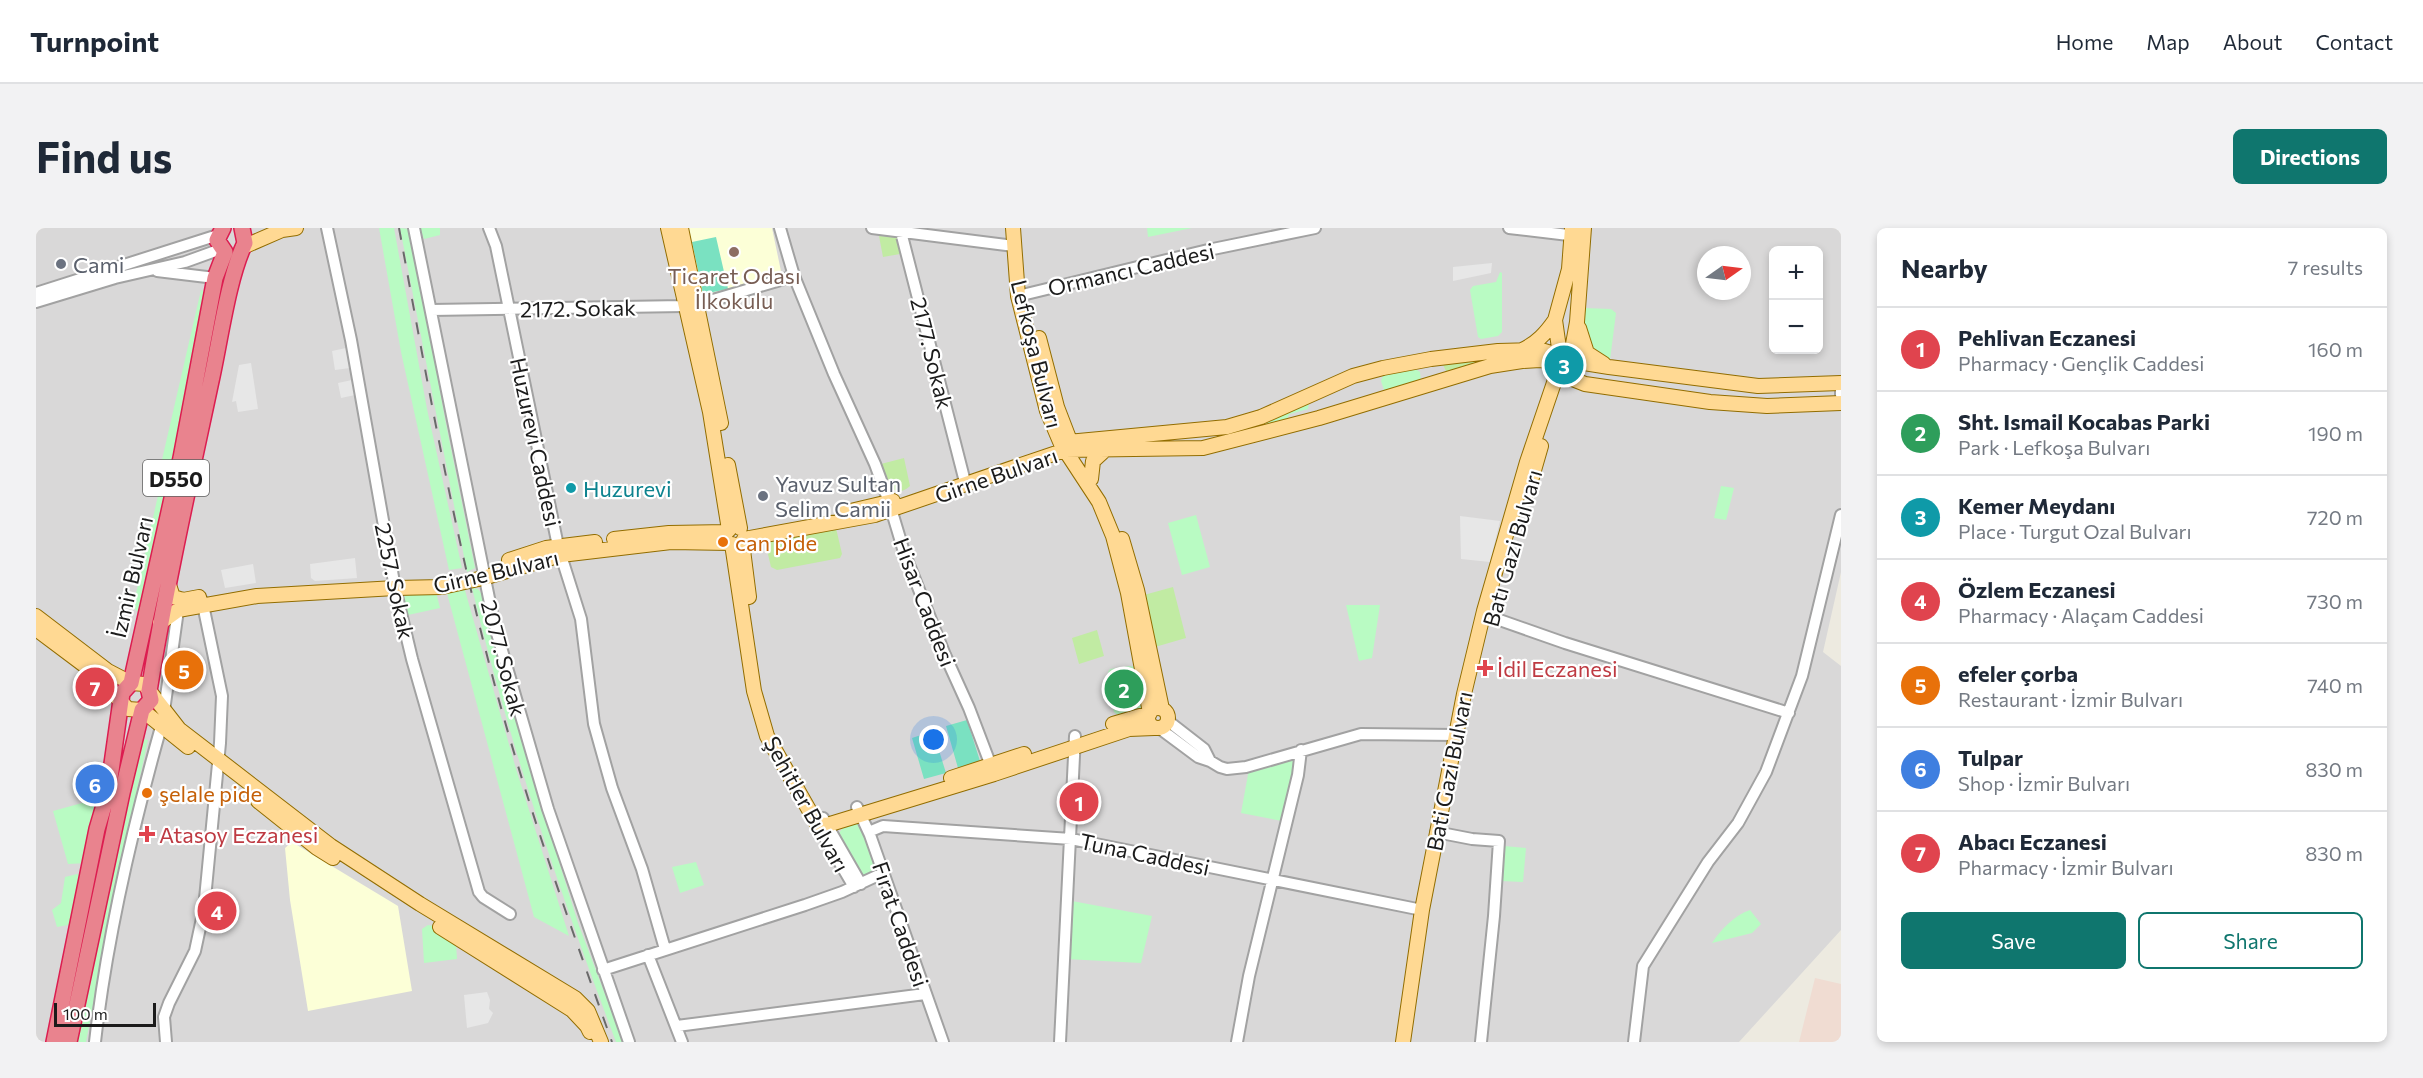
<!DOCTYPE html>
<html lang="en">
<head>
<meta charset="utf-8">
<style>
	:root { --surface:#fff; --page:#f2f2f3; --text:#1f2937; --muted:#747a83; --line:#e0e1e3; --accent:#0f766e }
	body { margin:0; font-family:Commissioner,sans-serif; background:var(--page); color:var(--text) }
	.controls { position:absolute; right:18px; top:18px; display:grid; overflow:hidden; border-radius:9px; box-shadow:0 3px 9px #0003 }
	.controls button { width:54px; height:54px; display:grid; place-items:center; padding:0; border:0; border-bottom:2px solid var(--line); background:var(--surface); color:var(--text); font:30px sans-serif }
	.compass { position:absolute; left:1661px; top:18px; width:54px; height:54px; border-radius:50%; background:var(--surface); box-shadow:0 3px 9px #0003; rotate:76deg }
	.scale { position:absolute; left:18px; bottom:15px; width:102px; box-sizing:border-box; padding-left:6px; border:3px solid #1b1b1b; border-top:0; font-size:16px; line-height:21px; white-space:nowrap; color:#1b1b1b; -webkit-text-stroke:4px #fff; paint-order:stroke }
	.you { position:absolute; left:898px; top:512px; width:21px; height:21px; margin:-15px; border:4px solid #fff; border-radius:50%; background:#1a73e8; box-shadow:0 0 0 9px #1a73e833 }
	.badge { display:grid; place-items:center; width:39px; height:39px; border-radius:50%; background:var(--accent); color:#fff; font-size:20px; font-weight:700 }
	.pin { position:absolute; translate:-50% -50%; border:3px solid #fff; box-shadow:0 2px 6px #0006 }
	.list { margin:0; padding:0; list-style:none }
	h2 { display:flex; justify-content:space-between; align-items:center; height:78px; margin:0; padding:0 24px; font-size:26px }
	h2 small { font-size:20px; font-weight:400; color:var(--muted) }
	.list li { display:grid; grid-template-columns:39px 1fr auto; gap:18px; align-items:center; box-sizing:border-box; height:84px; padding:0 24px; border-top:2px solid var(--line) }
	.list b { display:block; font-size:22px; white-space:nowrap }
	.list p { margin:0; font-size:20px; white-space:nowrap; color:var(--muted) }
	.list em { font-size:20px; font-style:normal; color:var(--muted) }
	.actions { display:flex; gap:12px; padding:18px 24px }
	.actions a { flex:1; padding:14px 0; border:2px solid var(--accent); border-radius:9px; text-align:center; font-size:21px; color:var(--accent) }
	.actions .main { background:var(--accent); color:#fff }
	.map { position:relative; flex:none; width:1805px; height:814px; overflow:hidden; border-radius:9px }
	header { display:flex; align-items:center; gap:36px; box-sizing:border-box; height:84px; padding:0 30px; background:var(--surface); border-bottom:2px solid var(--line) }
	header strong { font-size:28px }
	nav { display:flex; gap:33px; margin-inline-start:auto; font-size:21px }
	.intro { display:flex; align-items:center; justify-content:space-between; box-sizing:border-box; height:144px; padding:0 36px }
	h1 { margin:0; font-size:42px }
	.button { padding:15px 27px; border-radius:9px; background:var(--accent); color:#fff; font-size:21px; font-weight:700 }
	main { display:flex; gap:36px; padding:0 36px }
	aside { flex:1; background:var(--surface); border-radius:9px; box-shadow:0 3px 9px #0003 }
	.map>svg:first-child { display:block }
</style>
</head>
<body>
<header>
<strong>Turnpoint</strong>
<nav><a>Home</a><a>Map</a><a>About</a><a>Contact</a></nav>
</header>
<div class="intro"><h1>Find us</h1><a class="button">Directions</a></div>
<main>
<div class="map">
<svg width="1805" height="814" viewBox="0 0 1805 814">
	<rect width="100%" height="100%" fill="#edeae0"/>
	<path fill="#d9d8d8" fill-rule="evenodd" d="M0,0H1805V344L1787,424L1805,438V702L1703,814H0ZM1738,22H1782V122H1738ZM1670,27H1706V63H1670Z"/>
	<path fill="#fcffd7" d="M650,0H736L746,48L666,67Z
		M256,614L362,678L376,763L272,783L254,672L249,620Z"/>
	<path fill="#f0dcd2" d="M1779,750L1805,756V814H1763Z"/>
	<path fill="#c1eba3" d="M843,8L861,9L864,26L847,29Z
		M1496,124L1411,145L1407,137L1408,134Z
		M868,230L874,258C856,274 851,250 845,236Z
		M800,300L806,326L804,330L741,342L735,339L730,318L729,315L733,312Z
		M1137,359L1150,410L1119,419L1108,367Z
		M1061,402L1068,428L1043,436L1036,410Z"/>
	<path fill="#b9fbc3" d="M343,0H358L391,181L426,340L413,342L365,124Z
		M364,0L372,1L376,8L409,191L439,340L431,344Z
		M384,0H404V7L388,11Z
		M1111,0H1156L1112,9Z
		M1464,44L1466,45V104L1462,108L1445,111L1442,109L1434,62L1437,58L1460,54Z
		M165,62L171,64L135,236H125Z
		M1548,80L1575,81L1580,85L1574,132L1571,133L1552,122L1545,103Z
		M1378,140L1384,144L1385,153L1348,162L1345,153L1347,147Z
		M1273,175L1272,181L1254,186L1249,193L1209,204L1206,200Z
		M1685,258L1698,260L1690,292L1678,290Z
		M123,263L128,266L104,386L97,379Z
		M1160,287L1174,339L1146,347L1132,295Z
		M428,359L480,541L533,708L498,689L412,369L411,362Z
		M436,360L442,361L445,365L484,508L542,695L587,814H580C524,665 473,515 436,360Z
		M400,364L404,380L372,387L366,371L372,365Z
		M1310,377H1344L1336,430L1323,433Z
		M1094,438L1099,439L1105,479L1103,482L1083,488L1078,484L1072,444L1074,441Z
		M107,511L112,512L75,680L50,814H39Z
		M1261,529L1246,593L1205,585L1213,541Z
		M64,570L52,635L32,636L17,583Z
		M824,591L844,640L825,649L804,612L803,605L808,598Z
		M1468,618L1490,620L1487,654L1465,653Z
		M660,634L668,657L644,665L636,639Z
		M41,646L48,649L37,696L21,699L16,682L25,675L29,649Z
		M1036,673L1116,688L1105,735L1030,731Z
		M1714,682L1725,696L1716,705L1676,715C1685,701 1699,687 1714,682Z
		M392,697L398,698L420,716L421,731L388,735L386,701Z"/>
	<path fill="#7ae1c1" d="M680,9L692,61L667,66L656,14Z
		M931,492L944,533L922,540L910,498Z
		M897,503L910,545L888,551L876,510Z"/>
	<path fill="#e7e7e7" d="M1456,35L1455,45L1417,53V39Z
		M310,120L314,140L299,142L296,123Z
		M215,135L222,181L202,184L200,173L196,174L203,137Z
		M316,152L319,167L305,170L302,155Z
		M1424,288L1464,293L1454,334L1425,331Z
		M319,330L321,350L279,353L275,350L274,336Z
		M217,336L220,355L189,360L185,342Z
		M451,764L454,772L453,781L457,785L452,795L431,800L428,767Z"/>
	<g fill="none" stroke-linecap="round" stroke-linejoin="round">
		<defs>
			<path id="minor" d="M291,0L315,112L359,360L376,431L443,664L447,669L474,686
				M378,0L458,395L512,581L593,814
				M453,0L460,18L522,318L545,391L558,496L576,560L606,641L629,721
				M744,0L758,48L798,146L839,236L853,274L868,324L909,427L933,480L957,543
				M836,0L978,18
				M864,0L928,250
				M1473,0L1541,8
				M121,43L179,50
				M0,65L182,7
				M982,68L1172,22L1279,0
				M0,74L79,50L149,34L185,21
				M395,82L648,78L660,77L758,48
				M1805,160V167
				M1448,383L1455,389L1529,415L1753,485
				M128,483L142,382
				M1132,493L1168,521L1174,533L1184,539L1191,541L1210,539L1325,506L1419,507
				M1123,500L1162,529L1174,533
				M821,579L834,607L907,814
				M1400,604L1436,611L1463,613L1458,688L1445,814
				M834,607L835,603L847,598L1035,611L1386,682
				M818,659L781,596L787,590L825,656
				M612,727L646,814
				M567,742L769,677L806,664L847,645
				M641,798L889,766
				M59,814C71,708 96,602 125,499
				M130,814L128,789L133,775L159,723L168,681L184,515L186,468L166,372
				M1024,814L1039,508
				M1201,814L1213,748L1262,547L1265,522
				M1598,814L1607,738L1672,634L1702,595L1730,544L1766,448L1805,287"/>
			<path id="major" d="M632,0L674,184L693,302
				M645,0L685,195
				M977,0L982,68L1011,183L1025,216L1063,274L1077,308L1092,365L1114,485
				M207,19L246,2L260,0
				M1543,100L1551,125L1568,136
				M1003,110L1021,179L1036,218
				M1486,122C1501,115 1510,105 1519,92
				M1533,138L1541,94L1548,0
				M1032,214L1191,199L1225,189L1317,148L1347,140L1395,131L1462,123L1505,122L1548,135L1573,139L1722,158L1805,155
				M692,237L704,300
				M1055,251L1057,233L1070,221
				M1492,263L1505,218
				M806,285L857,273
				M578,311L633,305L691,304
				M708,311L839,287L1029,222L1167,220L1283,190L1454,138L1486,133L1504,132L1515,134L1529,148L1549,156L1674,174L1731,178L1805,175
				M1086,311L1101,362L1126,481
				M706,314L713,369
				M696,316L718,463L731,508L781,596L791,597L958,546L1093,501L1118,500
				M473,332L510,320L559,314
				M132,354L137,369L147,372L163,369
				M0,388L72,443L95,455L108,456L143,501L295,618L384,676L539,770L552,783L565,814
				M124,395L142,382L221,368L359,360L406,359L447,350L525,327L635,314L693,315
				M0,401L56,443L92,481L106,482L152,519
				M1112 490a10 10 0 1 1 20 0a10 10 0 1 1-20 0Z
				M1077,496L1104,488L1113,487
				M915,550L988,526
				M222,573L281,620L297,630
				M404,699L536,782L551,798L554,804
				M1367,814L1386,682L1428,466L1448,383L1491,234L1523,140V120L1519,92L1533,41L1536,0"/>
			<path id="highway" d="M187,0L181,12L189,24
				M18,814L61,601L72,564L86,465L95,455L145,230L179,50L189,24
				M33,814L86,565L106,482L115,472L113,463C130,359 153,256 175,153C184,113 192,50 209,15L206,0"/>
		</defs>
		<use href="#minor" stroke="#a2a2a2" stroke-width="14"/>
		<use href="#major" stroke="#926d00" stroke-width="16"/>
		<use href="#highway" stroke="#dc1d50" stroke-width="18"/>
		<use href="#minor" stroke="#fff" stroke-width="10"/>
		<use href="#major" stroke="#ffd993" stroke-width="14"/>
		<use href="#highway" stroke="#e9838e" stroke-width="15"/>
		<path stroke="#696969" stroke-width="2" stroke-dasharray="12 12" stroke-linecap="butt" d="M363,0C390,147 416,294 454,439C487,566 532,691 576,814"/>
	</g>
	<circle fill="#8d6e63" stroke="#fff" stroke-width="2" cx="698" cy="24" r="6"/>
	<g fill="#6b7280" stroke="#fff" stroke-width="2">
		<circle cx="25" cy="36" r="6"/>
		<circle cx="727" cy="268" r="6"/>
	</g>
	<circle fill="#0f9aa8" stroke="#fff" stroke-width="2" cx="535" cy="260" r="6"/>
	<g fill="#e8710a" stroke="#fff" stroke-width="2">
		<circle cx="687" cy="314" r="6"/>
		<circle cx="111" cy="565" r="6"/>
	</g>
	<g fill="#e0444e" stroke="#fff" stroke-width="2">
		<path d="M1446 431h6v6h6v6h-6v6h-6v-6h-6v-6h6z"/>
		<path d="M108 597h6v6h6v6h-6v6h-6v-6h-6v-6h6z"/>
	</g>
	<g text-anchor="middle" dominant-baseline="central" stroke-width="4.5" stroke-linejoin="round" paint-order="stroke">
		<rect fill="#fff" stroke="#5f5f5f" stroke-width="1.5" x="107" y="232" width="66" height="36" rx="4.5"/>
		<g font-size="21" font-weight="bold" fill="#1b1b1b">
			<text x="140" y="250">D550</text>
		</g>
		<g font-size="22" fill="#5b616d" stroke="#fff" text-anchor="start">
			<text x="37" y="36">Cami</text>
			<text x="739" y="255">Yavuz Sultan<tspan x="739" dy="25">Selim Camii</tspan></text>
		</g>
		<g font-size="22" fill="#1b1b1b" stroke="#fff">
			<text transform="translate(1095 41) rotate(-13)">Ormancı Caddesi</text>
			<text transform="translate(542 80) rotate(-1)">2172. Sokak</text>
			<text transform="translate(896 125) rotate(76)">2177. Sokak</text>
			<text transform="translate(1001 126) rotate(76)">Lefkoşa Bulvarı</text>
			<text transform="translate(500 214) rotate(78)">Huzurevi Caddesi</text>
			<text transform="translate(960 247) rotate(-19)">Girne Bulvarı</text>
			<text transform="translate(1476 320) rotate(-74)">Batı Gazi Bulvarı</text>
			<text transform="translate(460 343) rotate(-13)">Girne Bulvarı</text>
			<text transform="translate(95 349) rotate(-77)">İzmir Bulvarı</text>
			<text transform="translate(359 353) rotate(78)">2257. Sokak</text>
			<text transform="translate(889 374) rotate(69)">Hisar Caddesi</text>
			<text transform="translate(468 430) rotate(75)">2077. Sokak</text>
			<text transform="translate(1413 543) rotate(-79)">Bati Gazi Bulvarı</text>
			<text transform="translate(771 576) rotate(61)">Şehitler Bulvarı</text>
			<text transform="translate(1109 626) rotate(12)">Tuna Caddesi</text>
			<text transform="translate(865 696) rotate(71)">Fırat Caddesi</text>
		</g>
		<g font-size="22" fill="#785e54" stroke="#fff">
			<text x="698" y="47">Ticaret Odası<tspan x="698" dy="25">İlkokulu</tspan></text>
		</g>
		<g font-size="22" fill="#0d838f" stroke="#fff" text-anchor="start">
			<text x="547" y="260">Huzurevi</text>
		</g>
		<g font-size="22" fill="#c56008" stroke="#fff" text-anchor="start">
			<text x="699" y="314">can pide</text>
			<text x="123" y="565">şelale pide</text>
		</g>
		<g font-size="22" fill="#be3a42" stroke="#fff" text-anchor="start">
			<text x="1461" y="440">İdil Eczanesi</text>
			<text x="123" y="606">Atasoy Eczanesi</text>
		</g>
	</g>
</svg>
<div class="controls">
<button>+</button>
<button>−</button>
</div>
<svg class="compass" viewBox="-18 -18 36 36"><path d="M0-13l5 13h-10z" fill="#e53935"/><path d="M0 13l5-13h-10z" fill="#747a83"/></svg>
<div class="scale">100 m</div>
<div class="you"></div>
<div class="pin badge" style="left:1043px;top:574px;background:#e0444e">1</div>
<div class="pin badge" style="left:1088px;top:461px;background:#2e9e5b">2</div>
<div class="pin badge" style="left:1528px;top:137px;background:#0f9aa8">3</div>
<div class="pin badge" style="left:181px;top:683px;background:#e0444e">4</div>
<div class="pin badge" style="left:148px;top:442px;background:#e8710a">5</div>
<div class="pin badge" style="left:59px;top:556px;background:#3f7fe0">6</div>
<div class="pin badge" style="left:59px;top:459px;background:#e0444e">7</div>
</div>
<aside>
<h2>Nearby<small>7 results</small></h2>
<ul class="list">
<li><span class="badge" style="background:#e0444e">1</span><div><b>Pehlivan Eczanesi</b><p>Pharmacy · Gençlik Caddesi</p></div><em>160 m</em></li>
<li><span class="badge" style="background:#2e9e5b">2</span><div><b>Sht. Ismail Kocabas Parki</b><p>Park · Lefkoşa Bulvarı</p></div><em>190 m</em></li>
<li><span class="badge" style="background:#0f9aa8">3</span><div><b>Kemer Meydanı</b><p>Place · Turgut Ozal Bulvarı</p></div><em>720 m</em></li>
<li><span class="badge" style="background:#e0444e">4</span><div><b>Özlem Eczanesi</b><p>Pharmacy · Alaçam Caddesi</p></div><em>730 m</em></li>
<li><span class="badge" style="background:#e8710a">5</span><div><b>efeler çorba</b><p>Restaurant · İzmir Bulvarı</p></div><em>740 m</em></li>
<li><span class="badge" style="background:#3f7fe0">6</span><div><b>Tulpar</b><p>Shop · İzmir Bulvarı</p></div><em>830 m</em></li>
<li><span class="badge" style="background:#e0444e">7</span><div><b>Abacı Eczanesi</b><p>Pharmacy · İzmir Bulvarı</p></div><em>830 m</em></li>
</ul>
<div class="actions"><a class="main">Save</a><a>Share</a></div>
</aside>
</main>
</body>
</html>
